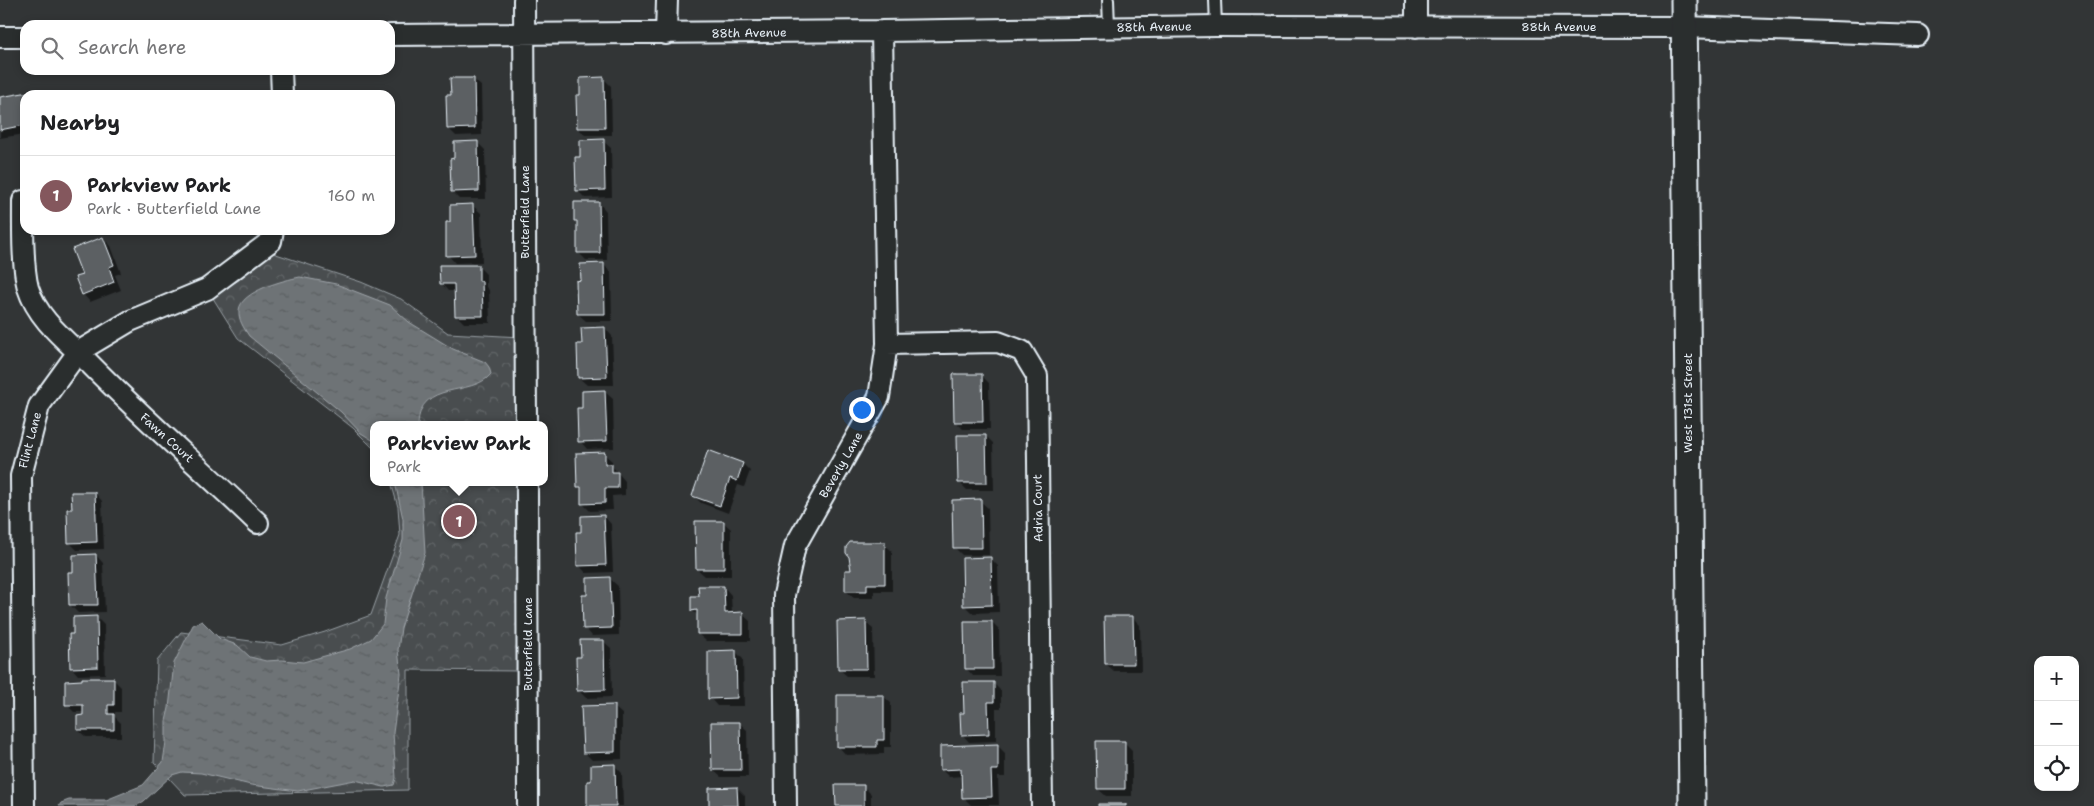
<!DOCTYPE html>
<html lang="en">
<head>
<meta charset="utf-8">
<style>
	:root { --surface:#fff; --page:#f2f2f2; --text:#202124; --muted:#757577; --line:#e0e0e0; --accent:#84575d }
	body { margin:0; font-family:"Shantell Sans",sans-serif; background:var(--page); color:var(--text) }
	.controls { position:absolute; right:15px; bottom:15px; display:grid; overflow:hidden; border-radius:10px; box-shadow:0 2px 8px #0003 }
	.controls button { width:45px; height:45px; display:grid; place-items:center; padding:0; border:0; border-bottom:1px solid var(--line); background:var(--surface); color:var(--text); font:25px sans-serif }
	.you { position:absolute; left:861px; top:409px; width:18px; height:18px; margin:-12px; border:4px solid #fff; border-radius:50%; background:#1a73e8; box-shadow:0 0 0 8px #1a73e833 }
	.badge { display:grid; place-items:center; width:32px; height:32px; border-radius:50%; background:var(--accent); color:#fff; font-size:16px; font-weight:700 }
	.pin { position:absolute; translate:-50% -50%; border:2px solid #fff; box-shadow:0 1px 5px #0006 }
	.popup { position:absolute; left:370px; top:421px; width:178px; height:65px; box-sizing:border-box; display:grid; place-content:center; border-radius:10px; background:var(--surface); filter:drop-shadow(0 1px 4px #0005); font-size:16px; white-space:nowrap; color:var(--muted) }
	.popup b { font-size:19px; color:var(--text) }
	.popup::after { content:''; position:absolute; left:50%; top:100%; margin-left:-10px; border:10px solid transparent; border-top-color:var(--surface) }
	.list { margin:0; padding:0; list-style:none }
	h2 { display:flex; justify-content:space-between; align-items:center; height:65px; margin:0; padding:0 20px; font-size:21px }
	h2 small { font-size:16px; font-weight:400; color:var(--muted) }
	.list li { display:grid; grid-template-columns:32px 1fr auto; gap:15px; align-items:center; box-sizing:border-box; height:80px; padding:0 20px; border-top:1px solid var(--line) }
	.list b { display:block; font-size:19px; white-space:nowrap }
	.list p { margin:0; font-size:16px; white-space:nowrap; color:var(--muted) }
	.list em { font-size:16px; font-style:normal; color:var(--muted) }
	.icon { flex:none; width:28px; height:28px; fill:none; stroke:currentColor; stroke-width:2; stroke-linecap:round; stroke-linejoin:round }
	.map { position:relative; flex:none; width:2094px; height:806px; overflow:hidden }
	.search { position:absolute; background:var(--surface); box-shadow:0 2px 8px #0003; left:20px; top:20px; width:375px; height:55px; display:flex; align-items:center; gap:12px; box-sizing:border-box; padding:0 18px; border-radius:15px; color:var(--muted); font-size:19px }
	.panel { position:absolute; background:var(--surface); box-shadow:0 2px 8px #0003; left:20px; top:90px; width:375px; height:145px; border-radius:15px }
	.map>svg:first-child { display:block }
</style>
</head>
<body>
<div class="map">
<svg width="2094" height="806" viewBox="0 0 2094 806">
	<defs>
		<pattern id="park-crowns" width="20" height="18" patternUnits="userSpaceOnUse" patternTransform="scale(1.25)"><rect width="20" height="18" fill="#494d4f"/><path d="M2 6a3 3 0 1 1 6 0M12 15a3 3 0 1 1 6 0" fill="none" stroke="#636769"/></pattern>
		<pattern id="water-ripples" width="26" height="14" patternUnits="userSpaceOnUse" patternTransform="scale(1.25)"><rect width="26" height="14" fill="#6e7376"/><path d="M2 4q2-2 4 0t4 0M15 11q2-2 4 0t4 0" fill="none" stroke="#5a5e60"/></pattern>
	</defs>
	<rect width="100%" height="100%" fill="#323536"/>
	<filter id="ink" filterUnits="userSpaceOnUse"><feTurbulence type="fractalNoise" baseFrequency=".02" numOctaves="2"/><feDisplacementMap in="SourceGraphic" scale="10" xChannelSelector="R" yChannelSelector="G"/><feConvolveMatrix kernelMatrix="1 2 1 2 8 2 1 2 1" color-interpolation-filters="sRGB"/></filter>
	<g filter="url(#ink)">
		<path fill="url(#park-crowns)" stroke="#989fa4" d="M270,252L361,282L401,299L448,333L520,337V425H374V449L353,428L238,338L211,295L239,280Z
			M391,482H520L522,671L408,670V790L185,795L154,762L157,661L181,632L282,645L325,632L371,615L400,535L398,507Z"/>
		<path fill="url(#water-ripples)" stroke="#9fa5aa" d="M300,277L336,284L390,305L409,322L453,349L485,362L489,367L491,374C472,398 419,379 418,425H374V441L361,433L341,412L249,336C244,328 238,320 239,310C241,291 284,280 300,277Z
			M395,482H421L425,553L401,628L398,650L401,674L393,733L396,778L394,785L384,787L355,780L298,791L251,785L201,773L182,772L172,775L144,801L136,806H59L61,803L69,800H106L143,785L163,762L166,742V721L169,708L174,663L193,625L202,621L220,639L237,645L250,657L266,661L282,660L303,662L350,649L371,639L383,624L386,598L403,540V519Z"/>
		<path fill="#0007" d="M603,78L611,86L612,135H585L578,128L582,96Z
			M473,79L481,86L482,135L456,136L448,128L452,96Z
			M29,94L30,95H25V134L0,138L1,98Z
			M603,141L611,148L612,197L585,198L577,190L581,158Z
			M477,142L485,150L486,199H459L452,192Z
			M599,203L606,211L607,260H586L579,253L578,224L575,221Z
			M473,206L481,213L482,262L455,263L448,255Z
			M107,230H120L111,234Z
			M103,238L111,246L121,273L115,275L121,290L90,302L83,294L84,275Z
			M603,264L611,272L612,321H586L578,314Z
			M478,266L486,274V287L489,290L490,323H464L456,315V291H448L441,283Z
			M605,328L612,336L614,385H587L579,378L583,345Z
			M981,375L989,383L990,429H963L956,422Z
			M605,392L613,399L614,448L587,449L580,441Z
			M986,436L993,443L994,490H967L960,483Z
			M604,454L612,461V466L625,481V495L612,496L613,510L590,511L582,503V490L578,487Z
			M743,464L750,471L744,487L738,485L728,513L701,503L693,495Z
			M95,493L102,501L104,549L77,550L69,542Z
			M980,501L988,508L989,555H962L954,547Z
			M604,516L611,524L613,572L586,573L579,565L582,533Z
			M723,522L731,529V576H705L697,569Z
			M884,544L892,551V591H874V598H854L846,591L853,571Z
			M96,555L103,563L105,612L78,613L70,605L74,573Z
			M990,558L998,566L999,612L972,613L964,605Z
			M610,579L618,586L619,635L592,636L585,628Z
			M724,587L731,595L732,614H742L750,621V641H706L698,634V616L692,610L700,597Z
			M96,617L104,625L105,674L78,675L71,667Z
			M1132,617L1140,625L1141,671H1114L1106,664Z
			M865,622L873,629L874,676H847L839,669Z
			M992,622L999,629L1000,676H973L966,668Z
			M603,641L611,648L612,697L586,698L578,690L582,658Z
			M736,652L743,659L744,706H717L710,698Z
			M113,679L121,687V712H115V717L121,723V737H86L78,730L84,712H74L67,705Z
			M993,683L1001,691V709H996V741L969,742L962,734L965,714Z
			M883,696L891,703V747H884V754L846,755L839,747Z
			M614,707L622,714V759L592,760L584,752Z
			M739,723L747,730L748,777H721L713,770Z
			M1124,742L1132,750V796H1106L1098,789Z
			M998,746L1005,753V777H998L999,805H971L963,797V776L949,777L941,769Z
			M614,765L622,773L623,806H589L592,782Z
			M863,786L871,794V806H837Z
			M737,788L745,796V806H710Z"/>
		<path fill="#5c6063" stroke="#e8f1f8" d="M604,77L605,128H577L576,95H580V78Z
			M450,78H474L475,128L447,129L446,95H451Z
			M29,92L30,95H25V125L0,130V97Z
			M604,139L605,190L576,191L575,157H580V140Z
			M478,141L479,191L451,192L450,159L454,158V142Z
			M574,202H599L600,253H577V221H574Z
			M473,204L475,255L446,256V222H450V205Z
			M103,237L114,265L109,267L114,282L82,295L75,277L82,275L72,249Z
			M604,263L605,314H577L576,281L581,280L580,264Z
			M439,265H479V281H482L483,316H455L454,284H440Z
			M605,327L607,377L578,378L577,344H582L581,328Z
			M953,374H982L983,422H954Z
			M605,390L607,441L578,442L577,408H582V391Z
			M957,435H986L987,483H958Z
			M708,450L743,463L737,481L730,478L720,506L692,496Z
			M605,452V464H612V472H618V488H605V503L581,504V487H577L576,453Z
			M71,492H95L97,542L68,543L67,509H72Z
			M981,499L982,548H953L952,500Z
			M604,515L606,565L577,566L576,532H581V516Z
			M695,521H724V569H696Z
			M850,542H885V584H867V591H845V570H851L849,557L846,553V547Z
			M96,554L98,605H69L68,572H73V555Z
			M991,557L992,605L963,606L962,558Z
			M610,577L612,628L583,629L582,595H587V578Z
			M698,586H724L725,613L743,612V634H697V610L691,611V596H699Z
			M97,616L98,667L70,668L69,634H73V617Z
			M1104,616H1133L1134,664H1105Z
			M866,620L867,669H838L837,621Z
			M964,621H992L993,669H965Z
			M580,640H604L605,690L577,691L576,657H581Z
			M736,650L737,698L708,699V651Z
			M82,678H114V705H108V714H114V730H77V716L83,715V705H65V681L82,680Z
			M963,682H994V702H988L989,734L961,735L960,713H964Z
			M837,695H884V740H877V747H837Z
			M615,705V752L583,753L581,706Z
			M711,722H740L741,770H712Z
			M1096,741H1125V789H1097Z
			M998,744V770H991L992,797L962,798L961,769L940,770V746Z
			M615,764L616,806H587V781H591V765Z
			M835,785H864V806H836Z
			M737,787L738,806H709V788Z
			M1098,804H1126V806H1098Z"/>
		<g fill="none" stroke-linecap="round" stroke-linejoin="round">
			<defs>
				<path id="service" d="M1108,0L1109,27
					M1215,0L1216,26"/>
				<path id="minor" d="M524,0L526,425
					M1416,0V27
					M666,34L667,0
					M390,35L882,31L1216,26L1685,27L1918,35
					M0,37H25
					M281,70L282,95
					M23,201C23,226 22,265 28,288C38,320 67,341 90,364C144,419 202,469 258,523
					M887,344L998,342L1022,351L1037,376L1042,806
					M527,482L528,806
					M24,806L21,476L39,406L78,352L130,321L207,289L271,241L273,230
					M786,806L784,595L795,546L879,397L887,344L882,31"/>
				<path id="tertiary" d="M1684,0L1692,806"/>
			</defs>
			<use href="#service" stroke="#e8f1f8" stroke-width="14"/>
			<use href="#minor" stroke="#e8f1f8" stroke-width="24"/>
			<use href="#tertiary" stroke="#e8f1f8" stroke-width="29"/>
			<use href="#service" stroke="#2a2d2e" stroke-width="10"/>
			<use href="#minor" stroke="#2a2d2e" stroke-width="20"/>
			<use href="#tertiary" stroke="#2a2d2e" stroke-width="25"/>
		</g>
	</g>
	<g text-anchor="middle" dominant-baseline="central" stroke-width="4" stroke-linejoin="round" paint-order="stroke">
		<g font-size="12" fill="#e8f1f8" stroke="#2a2d2e">
			<text transform="translate(1154 27) rotate(-1)">88th Avenue</text>
			<text x="1559" y="27">88th Avenue</text>
			<text transform="translate(749 33) rotate(-1)">88th Avenue</text>
			<text transform="translate(525 212) rotate(-90)">Butterfield Lane</text>
			<text transform="translate(1688 403) rotate(-90)">West 131st Street</text>
			<text transform="translate(167 438) rotate(42)">Fawn Court</text>
			<text transform="translate(30 440) rotate(-75)">Flint Lane</text>
			<text transform="translate(841 465) rotate(-60)">Beverly Lane</text>
			<text transform="translate(1038 508) rotate(-91)">Adria Court</text>
			<text transform="translate(528 644) rotate(-90)">Butterfield Lane</text>
		</g>
	</g>
</svg>
<div class="controls">
<button>+</button>
<button>−</button>
<button><svg class="icon" aria-label="locate" viewBox="0 0 24 24"><circle cx="12" cy="12" r="6"/><path d="M12 2v4M12 18v4M2 12h4M18 12h4"/></svg></button>
</div>
<div class="you"></div>
<div class="pin badge" style="left:459px;top:521px">1</div>
<div class="popup"><b>Parkview Park</b>Park</div>
<div class="search"><svg class="icon" aria-label="search" viewBox="0 0 24 24"><circle cx="10" cy="10" r="6"/><path d="M15 15l6 6"/></svg>Search here</div>
<section class="panel">
<h2>Nearby<small></small></h2>
<ul class="list">
<li><span class="badge">1</span><div><b>Parkview Park</b><p>Park · Butterfield Lane</p></div><em>160 m</em></li>
</ul>
</section>
</div>
</body>
</html>
